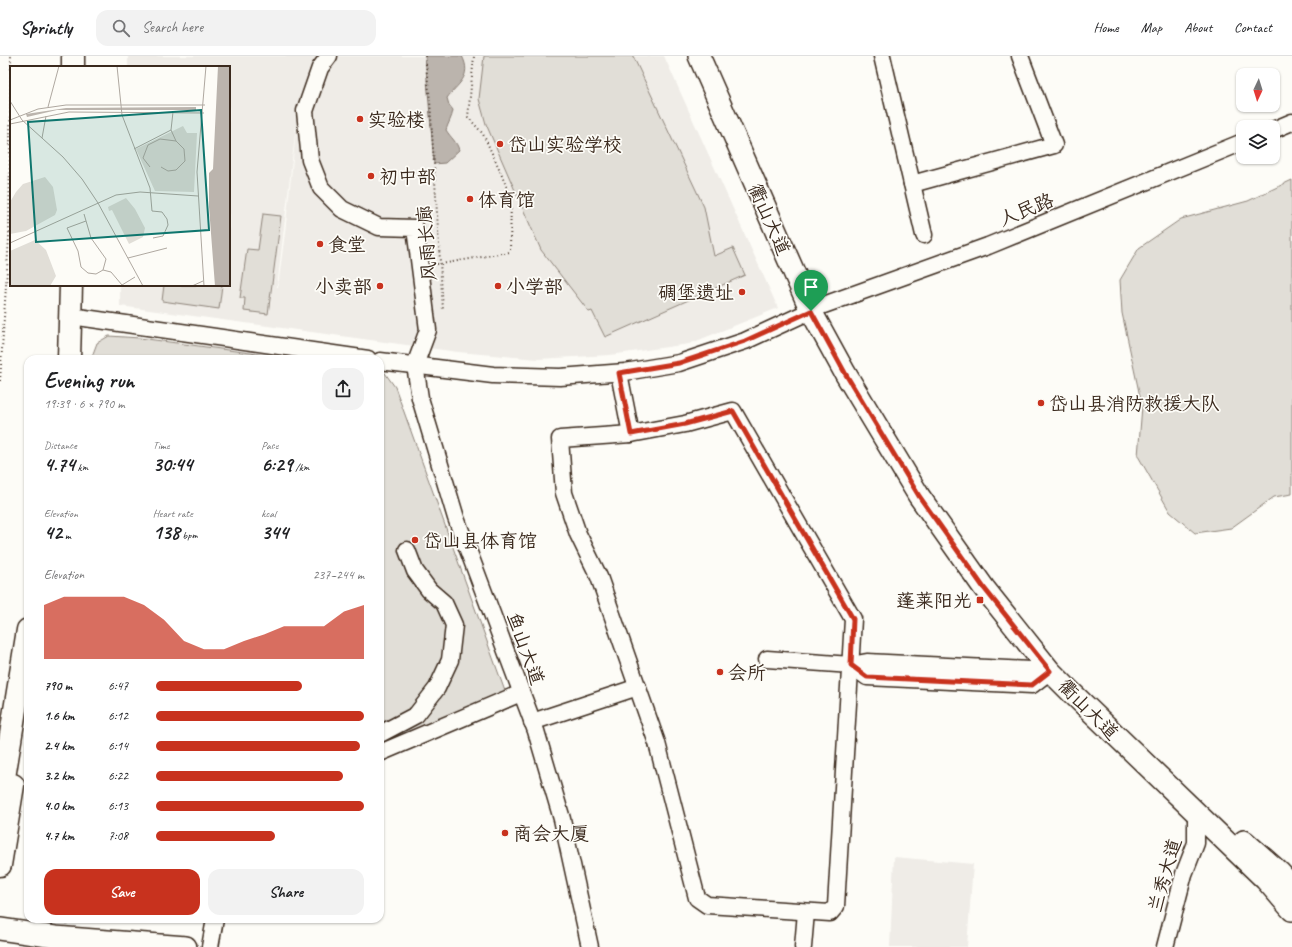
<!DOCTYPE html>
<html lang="en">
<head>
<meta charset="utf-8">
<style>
	body { margin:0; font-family:Caveat,"LXGW WenKai TC",sans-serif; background:#f2f2f2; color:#202124; height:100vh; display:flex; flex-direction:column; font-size:15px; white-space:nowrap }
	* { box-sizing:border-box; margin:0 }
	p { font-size:13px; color:#757577 }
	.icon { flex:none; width:22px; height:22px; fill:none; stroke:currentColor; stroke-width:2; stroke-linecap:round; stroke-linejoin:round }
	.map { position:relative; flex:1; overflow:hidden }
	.panel { position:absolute; left:24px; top:299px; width:360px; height:568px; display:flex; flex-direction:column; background:#fff; border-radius:12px; box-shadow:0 1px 3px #0004 }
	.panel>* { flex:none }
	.needle { width:26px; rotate:184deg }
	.controls { position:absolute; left:1236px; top:12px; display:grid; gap:8px }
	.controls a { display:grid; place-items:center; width:44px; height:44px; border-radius:8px; background:#fff; box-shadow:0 1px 3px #0004; font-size:20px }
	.pin { position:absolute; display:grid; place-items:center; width:34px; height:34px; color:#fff; margin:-41px -17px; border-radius:50% 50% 50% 0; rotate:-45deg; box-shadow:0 0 4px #0007 }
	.pin .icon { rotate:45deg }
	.round { display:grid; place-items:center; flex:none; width:42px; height:42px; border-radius:12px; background:#f2f2f2 }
	.head { display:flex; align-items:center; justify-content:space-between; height:68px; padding:0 20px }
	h1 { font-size:22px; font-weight:700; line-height:30px }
	.figures { display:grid; grid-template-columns:repeat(3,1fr); gap:6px; height:68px; padding:4px 20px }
	.figures div { display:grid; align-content:center }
	.figures b { font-size:20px; font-weight:700 }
	.figures small { font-size:11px; font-weight:400 }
	.figures p { font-size:11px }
	.chart { height:112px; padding:8px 20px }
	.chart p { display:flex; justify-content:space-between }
	.chart svg { width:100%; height:72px; margin-top:4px; fill:#c8321e; opacity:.7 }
	.cta { display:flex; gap:8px; margin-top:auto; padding:8px 20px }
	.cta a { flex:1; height:46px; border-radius:12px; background:#c8321e; color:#fff; font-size:16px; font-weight:700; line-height:46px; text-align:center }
	.cta a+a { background:#f2f2f2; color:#202124 }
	ul { padding:0 20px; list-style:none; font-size:13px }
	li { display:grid; grid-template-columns:64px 48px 1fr; align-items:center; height:30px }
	li i { height:10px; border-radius:5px; background:#c8321e }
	header { display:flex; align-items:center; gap:24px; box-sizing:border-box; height:56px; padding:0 20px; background:#fff; border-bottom:1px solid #e0e0e0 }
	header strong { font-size:19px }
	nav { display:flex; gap:22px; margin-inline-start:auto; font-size:14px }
	.search { width:280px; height:36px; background:#f2f2f2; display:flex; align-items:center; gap:10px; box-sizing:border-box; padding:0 14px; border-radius:12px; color:#757577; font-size:15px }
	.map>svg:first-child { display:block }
	.built { fill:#efece7; fill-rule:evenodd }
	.green { fill:#e1ded7; stroke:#8e847a }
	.water { fill:#bbb4ad; stroke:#887d74 }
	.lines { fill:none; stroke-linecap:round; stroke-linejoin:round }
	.minor-casing { stroke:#3b2a1e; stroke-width:19 }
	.major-casing { stroke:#3b2a1e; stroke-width:24 }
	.highway-casing { stroke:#3b2a1e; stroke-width:25 }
	.path { stroke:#3b2a1e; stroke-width:2; stroke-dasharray:1 3; stroke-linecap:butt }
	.minor { stroke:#fdfcf7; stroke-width:16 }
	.major { stroke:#fdfcf7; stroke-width:21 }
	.highway { stroke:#fdfcf7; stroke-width:22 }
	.route-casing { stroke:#fff; stroke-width:8 }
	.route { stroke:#c8321e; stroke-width:5 }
	.poi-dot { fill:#c8321e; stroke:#fdfcf7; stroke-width:1.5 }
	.labels { text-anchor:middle; stroke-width:3.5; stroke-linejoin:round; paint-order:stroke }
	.poi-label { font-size:19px; fill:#3b2a1e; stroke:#fdfcf7; text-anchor:start }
	.street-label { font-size:19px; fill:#3b2a1e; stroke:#fdfcf7 }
	.inset-road { fill:none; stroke:#afa8a0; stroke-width:1 }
	.view { fill:#0f766e; fill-opacity:0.15; stroke:#0f766e; stroke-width:2 }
	.inset-edge { fill:none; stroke:#3b2a1e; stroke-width:2 }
</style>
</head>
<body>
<header>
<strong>Sprintly</strong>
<div class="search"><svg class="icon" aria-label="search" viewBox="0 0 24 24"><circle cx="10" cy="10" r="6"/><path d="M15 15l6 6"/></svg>Search here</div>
<nav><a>Home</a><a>Map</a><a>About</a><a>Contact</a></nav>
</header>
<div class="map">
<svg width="1292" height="891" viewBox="0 0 1292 891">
	<rect width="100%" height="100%" fill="#fdfcf7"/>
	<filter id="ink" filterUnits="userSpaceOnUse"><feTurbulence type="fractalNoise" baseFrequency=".025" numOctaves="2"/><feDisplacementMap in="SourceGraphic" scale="8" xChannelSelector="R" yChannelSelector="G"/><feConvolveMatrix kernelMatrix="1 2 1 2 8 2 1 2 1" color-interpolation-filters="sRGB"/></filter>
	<g filter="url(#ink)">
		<!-- built -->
		<g class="built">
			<path d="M128 0H664L778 252 689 288 610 299 538 303 458 296 120 250V229H229V11H128ZM302 20 285 176 278 231H277Z"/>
			<path d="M894 801 973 808 967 891H890Z"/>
		</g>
		<!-- green -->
		<g class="green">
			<path d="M484 0H633L704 151 714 200 733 192 745 219 605 281 592 255 589 256 541 194 486 68 479 43Z"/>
			<path d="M1292 124V438L1274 441 1231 472 1195 477 1170 456 1138 400 1142 350 1122 257 1120 224 1139 192 1181 163 1248 145Z"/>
			<path d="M263 158 281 160 268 258 244 255 245 242H240L247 193 258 194Z"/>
			<path d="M164 229H222L219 253 162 245Z"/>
			<path d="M109 280 140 282 294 303H91L97 287Z"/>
			<path d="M380 316 385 317 395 331 506 638 380 690Z"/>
		</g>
		<!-- water -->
		<path class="water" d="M425 0H462C473 21 457 28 447 42L449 49 453 54C452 62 448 67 446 74 451 82 457 86 459 94L445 107 434 108Z"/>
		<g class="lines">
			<!-- minor casing -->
			<g class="minor-casing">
				<g id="minor">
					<path d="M329 0 320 12 305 55 310 104 321 132 342 153 379 171 415 172 428 274 415 309 420 342 456 462 536 675 562 763 590 891"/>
					<path d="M882 0 924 179"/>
					<path d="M1273 74 1292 66"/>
					<path d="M912 128 1054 89 1020 0"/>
					<path d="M71 260 368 303"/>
					<path d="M380 305 493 319 560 321 625 316 679 307 745 285 821 250 988 190 1243 86"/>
					<path d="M619 317 631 378"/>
					<path d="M733 355 853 563 836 850 830 857 707 849 697 842 657 687 599 521 578 478 564 437 560 383 631 378 685 368Z"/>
					<path d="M767 603 851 609 867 606 1050 615"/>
					<path d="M851 609 867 621 1032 629 1050 615"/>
					<path d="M532 666 638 631"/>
					<path d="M380 678 416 659 437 632 450 604 454 569 444 547 429 534 415 515 407 494"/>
					<path d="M380 697 521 637"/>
					<path d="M210 891 215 863"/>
					<path d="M803 891 806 856"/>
					<path d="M1165 891 1184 818 1196 787V757"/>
				</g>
			</g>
			<!-- major casing -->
			<g class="major-casing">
				<g id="major">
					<path d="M699 0 811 255 845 317 919 440 984 532 1050 615 1072 637 1266 824 1292 854"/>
					<path d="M1244 785 1279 816 1292 830"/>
					<path d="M0 873 55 881 186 891"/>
				</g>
			</g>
			<!-- highway casing -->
			<g class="highway-casing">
				<g id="highway">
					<path d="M73 11V0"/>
					<path d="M69 303 71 229"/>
					<path d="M0 746 28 574"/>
					<path d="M0 809 13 729"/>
				</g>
			</g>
			<!-- path -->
			<g class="path">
				<path d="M425 0 430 44 443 254"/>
				<path d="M433 208H441L510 196 511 142 498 110 483 78 468 61 474 0"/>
				<path d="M0 325 9 182 11 0"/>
			</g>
			<!-- minor -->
			<use href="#minor" class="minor"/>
			<!-- major -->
			<use href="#major" class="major"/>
			<!-- highway -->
			<use href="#highway" class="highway"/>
		</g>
	</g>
	<g class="lines" filter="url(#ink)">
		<!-- route casing -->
		<g class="route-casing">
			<path id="route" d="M811 255 845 317 919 440 984 532 1050 615 1032 629 867 621 851 609 853 563 733 355 685 368 631 378 619 317 679 307 745 285Z"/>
		</g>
		<!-- route -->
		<use href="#route" class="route"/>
	</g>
	<!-- markers -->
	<g class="poi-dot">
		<circle cx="360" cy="63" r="4"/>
		<circle cx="500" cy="88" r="4"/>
		<circle cx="371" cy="120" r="4"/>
		<circle cx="470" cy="143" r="4"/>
		<circle cx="320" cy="188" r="4"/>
		<circle cx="380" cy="230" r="4"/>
		<circle cx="498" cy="230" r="4"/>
		<circle cx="742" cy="236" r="4"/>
		<circle cx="1041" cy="347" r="4"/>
		<circle cx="415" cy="484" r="4"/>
		<rect x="976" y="540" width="8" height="8" rx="2"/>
		<circle cx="720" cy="616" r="4"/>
		<circle cx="505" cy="777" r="4"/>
	</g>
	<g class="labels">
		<!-- poi labels -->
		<g class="poi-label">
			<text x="368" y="70">实验楼</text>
			<text x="508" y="95">岱山实验学校</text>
			<text x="379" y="127">初中部</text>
			<text x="478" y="150">体育馆</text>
			<text x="328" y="195">食堂</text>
			<text x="372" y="237" text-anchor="end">小卖部</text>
			<text x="506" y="237">小学部</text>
			<text x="734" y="243" text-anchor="end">碉堡遗址</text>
			<text x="1049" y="354">岱山县消防救援大队</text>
			<text x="423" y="491">岱山县体育馆</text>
			<text x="972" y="551" text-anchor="end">蓬莱阳光</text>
			<text x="728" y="623">会所</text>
			<text x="513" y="784">商会大厦</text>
		</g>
		<!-- street labels -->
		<g class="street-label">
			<text transform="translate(1026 153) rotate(-22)" y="7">人民路</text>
			<text transform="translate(770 163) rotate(66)" y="7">衢山大道</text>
			<text transform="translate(426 187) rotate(-94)" y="7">风雨长廊</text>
			<text transform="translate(526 592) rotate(70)" y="7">鱼山大道</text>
			<text transform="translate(1089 653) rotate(45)" y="7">衢山大道</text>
			<text transform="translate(1164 819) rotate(-74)" y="7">兰秀大道</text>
		</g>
	</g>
	<!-- overview -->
	<g transform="translate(10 10)">
		<rect width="220" height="220" fill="#fdfcf7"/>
		<path d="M173 60 177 67H187L184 126 145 125 126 83ZM35 111 43 121 47 144 45 149 16 165 0 168V136L6 126 13 118ZM116 132 125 143 135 162 133 171 119 178 102 144 99 145 98 141ZM25 174 36 184 46 210 40 220H0V185Z" fill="#e1ded7"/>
		<path d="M208 0H220V220H205L199 141V107L203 103ZM186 41V44H47L17 51 16 48 56 42Z" fill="#bbb4ad"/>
		<path class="inset-road" d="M107 0 112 49 140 122 142 145 152 146 157 153 158 159 153 170 143 172M0 35 12 54 53 91 72 113 88 137 133 220M38 41 49 0M0 54 28 43 56 39H195M0 58 59 46 194 47M161 64 166 75M32 72 36 50M124 83 161 64 163 46M140 101 133 92 138 79 150 73 166 75 174 83 175 95 166 104 158 105 151 101M74 148 81 172 96 193 93 204M76 155 57 162 68 185 71 201 78 207 86 208 93 204 101 206 112 219 125 211M0 177 106 129 130 126 188 130M118 192 157 182M182 220 193 215M194 220 187 106 196 0"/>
		<path class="view" d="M191 44 199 164 26 176 18 56Z"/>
		<rect width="220" height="220" class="inset-edge"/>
	</g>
</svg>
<div class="controls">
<a><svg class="needle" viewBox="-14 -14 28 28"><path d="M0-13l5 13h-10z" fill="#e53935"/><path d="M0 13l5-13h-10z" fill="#757577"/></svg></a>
<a><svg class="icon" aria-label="layers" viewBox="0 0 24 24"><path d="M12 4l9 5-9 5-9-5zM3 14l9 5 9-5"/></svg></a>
</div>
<div class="pin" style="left:811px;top:255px;background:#1e9e55"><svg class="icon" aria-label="arrive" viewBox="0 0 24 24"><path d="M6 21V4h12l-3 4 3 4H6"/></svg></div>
<section class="panel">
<div class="head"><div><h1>Evening run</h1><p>19:39 · 6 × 790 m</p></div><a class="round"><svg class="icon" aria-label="share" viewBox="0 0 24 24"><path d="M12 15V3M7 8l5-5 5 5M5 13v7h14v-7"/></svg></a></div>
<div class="figures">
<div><p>Distance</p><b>4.74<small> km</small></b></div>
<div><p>Time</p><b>30:44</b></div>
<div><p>Pace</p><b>6:29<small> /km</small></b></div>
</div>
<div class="figures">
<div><p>Elevation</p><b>42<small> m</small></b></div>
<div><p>Heart rate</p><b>138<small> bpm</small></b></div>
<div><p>kcal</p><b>344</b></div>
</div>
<div class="chart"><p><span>Elevation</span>237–244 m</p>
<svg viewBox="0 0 160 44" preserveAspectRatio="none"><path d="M0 44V11L10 6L20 6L30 6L40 6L50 11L60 20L70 33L80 38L90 38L100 33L110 29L120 24L130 24L140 24L150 15L160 11V44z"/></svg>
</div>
<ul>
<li><b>790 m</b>6:47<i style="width:70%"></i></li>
<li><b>1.6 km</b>6:12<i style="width:100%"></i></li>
<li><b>2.4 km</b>6:14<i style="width:98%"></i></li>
<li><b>3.2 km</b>6:22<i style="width:90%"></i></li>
<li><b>4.0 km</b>6:13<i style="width:100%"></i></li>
<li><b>4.7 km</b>7:08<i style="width:57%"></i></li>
</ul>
<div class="cta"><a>Save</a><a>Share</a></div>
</section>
</div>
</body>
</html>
